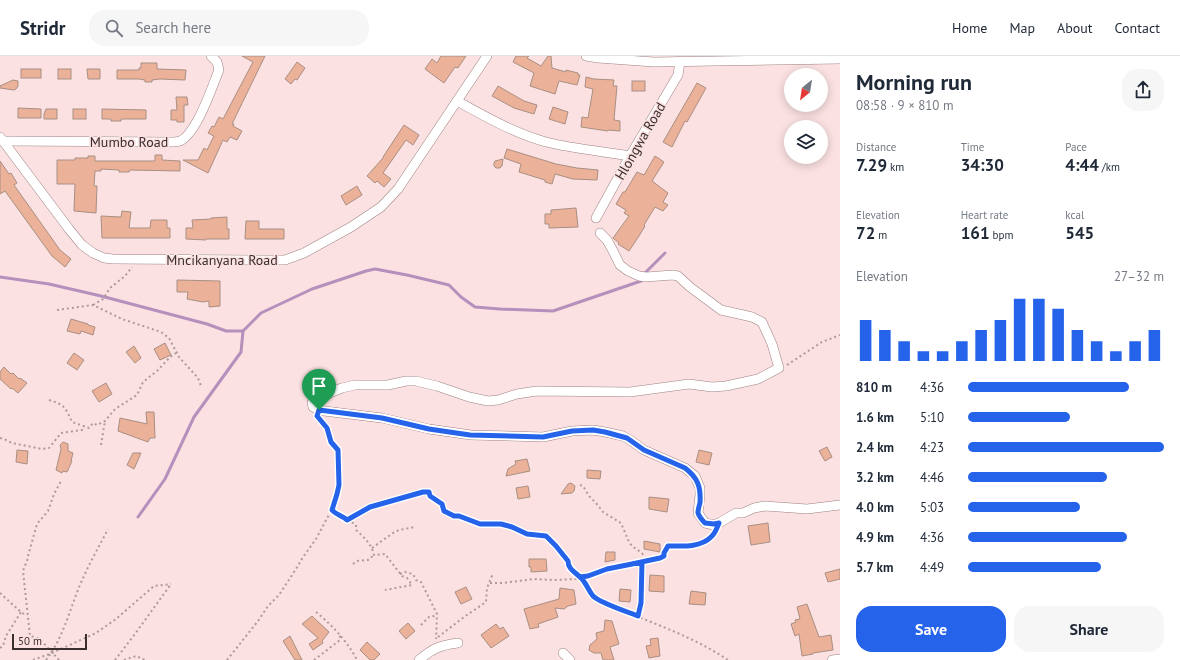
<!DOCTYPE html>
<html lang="en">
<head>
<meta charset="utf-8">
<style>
	body { margin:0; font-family:"PT Sans",sans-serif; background:#f6f6f7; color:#1f2937; height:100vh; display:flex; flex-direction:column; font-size:15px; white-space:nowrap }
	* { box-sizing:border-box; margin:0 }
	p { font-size:13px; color:#747a83 }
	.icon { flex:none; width:22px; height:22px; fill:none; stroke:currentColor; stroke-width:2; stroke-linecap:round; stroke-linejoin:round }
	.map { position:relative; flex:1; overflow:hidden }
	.sheet { display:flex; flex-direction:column; background:#fff; width:340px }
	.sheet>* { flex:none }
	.needle { width:26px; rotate:210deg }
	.buttons { position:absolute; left:784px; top:12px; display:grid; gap:8px }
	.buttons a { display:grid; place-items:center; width:44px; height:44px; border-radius:50%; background:#fff; box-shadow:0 2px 10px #0003; font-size:20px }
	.scale { position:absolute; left:12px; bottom:10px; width:75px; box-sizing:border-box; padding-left:4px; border:2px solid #3a2e2e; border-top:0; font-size:11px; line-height:14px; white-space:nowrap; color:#3a2e2e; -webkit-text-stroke:3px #fbe1e1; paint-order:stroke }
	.pin { position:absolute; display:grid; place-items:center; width:34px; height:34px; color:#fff; margin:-41px -17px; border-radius:50% 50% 50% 0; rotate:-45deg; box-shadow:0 0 4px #0007 }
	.pin .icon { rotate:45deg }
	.round { display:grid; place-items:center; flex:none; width:42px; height:42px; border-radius:16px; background:#f6f6f7 }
	.headline { display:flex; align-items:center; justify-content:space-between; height:68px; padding:0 16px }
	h1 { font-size:22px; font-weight:700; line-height:30px }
	.figures { display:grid; grid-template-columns:repeat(3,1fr); gap:6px; height:68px; padding:4px 16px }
	.figures div { display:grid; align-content:center }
	.figures b { font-size:17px; font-weight:700 }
	.figures small { font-size:11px; font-weight:400 }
	.figures p { font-size:11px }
	.chart { height:112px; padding:8px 16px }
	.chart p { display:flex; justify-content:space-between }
	.chart svg { width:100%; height:72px; margin-top:4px; stroke:#2563eb; stroke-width:6 }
	.cta { display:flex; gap:8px; margin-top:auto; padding:8px 16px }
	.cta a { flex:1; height:46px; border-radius:16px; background:#2563eb; color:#fff; font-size:16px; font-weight:700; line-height:46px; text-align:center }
	.cta a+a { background:#f6f6f7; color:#1f2937 }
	ul { padding:0 16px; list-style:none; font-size:13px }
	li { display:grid; grid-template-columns:64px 48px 1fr; align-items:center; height:30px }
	li i { height:10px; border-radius:5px; background:#2563eb }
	header { display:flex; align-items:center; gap:24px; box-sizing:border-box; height:56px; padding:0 20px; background:#fff; border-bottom:1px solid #e0e1e3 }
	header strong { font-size:19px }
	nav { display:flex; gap:22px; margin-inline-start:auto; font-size:14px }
	.search { width:280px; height:36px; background:#f6f6f7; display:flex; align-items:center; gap:10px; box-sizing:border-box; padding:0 14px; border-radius:16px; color:#747a83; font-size:15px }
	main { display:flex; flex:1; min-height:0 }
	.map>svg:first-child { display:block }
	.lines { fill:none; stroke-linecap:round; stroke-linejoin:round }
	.stream { stroke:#b590bd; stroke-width:3 }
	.building { fill:#ebb199; stroke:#a98f83 }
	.minor-casing { stroke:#9f8283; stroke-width:10 }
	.path { stroke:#ae9a9a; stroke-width:2; stroke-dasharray:2 3; stroke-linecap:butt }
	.minor { stroke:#fff; stroke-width:9 }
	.route-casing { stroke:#fff; stroke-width:8 }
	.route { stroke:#2563eb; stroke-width:5 }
	.labels { text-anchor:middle; stroke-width:3.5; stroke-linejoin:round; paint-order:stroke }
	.street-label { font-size:14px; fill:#3a2e2e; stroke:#fbe1e1 }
</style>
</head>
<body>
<header>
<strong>Stridr</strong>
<div class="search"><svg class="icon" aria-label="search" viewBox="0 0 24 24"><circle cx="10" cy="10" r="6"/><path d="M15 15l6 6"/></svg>Search here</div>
<nav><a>Home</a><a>Map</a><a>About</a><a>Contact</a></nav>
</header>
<main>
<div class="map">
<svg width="840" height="604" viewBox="0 0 840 604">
	<rect width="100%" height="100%" fill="#fbe1e1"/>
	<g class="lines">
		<!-- stream -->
		<g class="stream">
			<path d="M0 221 49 228 101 240 207 268 226 275H243L261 257 312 233 366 215 375 213 407 219 449 229 461 241 475 251 500 253 553 255 641 225 642 220 665 197"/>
			<path d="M138 461 165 423 194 361 241 296 243 275"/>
		</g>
	</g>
	<!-- building -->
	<g class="building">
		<path d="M242 0H265L232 68H234L233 70 242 75 237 84 230 81 227 86 223 84 208 117 183 104H198L204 92 207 94 214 80 208 77 212 70 214 71 219 61 223 63 253 6Z"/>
		<path d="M441 0H466L458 12 455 11 444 27 425 13 432 3 437 7Z"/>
		<path d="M516 0H529L527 2 541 10 548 0H551L552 12 566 16V14L578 17V19H580L577 29 559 25 555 38 530 30 534 17 513 6Z"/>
		<path d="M297 6 305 12 297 24 295 23 291 28 285 23Z"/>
		<path d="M141 7H157V13L186 14 185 24 160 23 152 24V26H145V24L139 23H117V14H139V12H141Z"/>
		<rect x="21" y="13" width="20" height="9"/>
		<rect x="58" y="13" width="13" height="10"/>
		<path d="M87 13H100V23H88Z"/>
		<path d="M586 21 594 23 614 24 613 30H617L614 64 620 65V75L608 74V75L581 71 582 61 588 62 593 33 585 31Z"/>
		<path d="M13 24 18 25V30L16 33 14 34 0 32V30Z"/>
		<rect x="632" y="25" width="13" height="10"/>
		<path d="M697 27 706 32 687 66 685 65 672 91 663 86Z"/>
		<path d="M498 30 524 45 537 49 534 58 514 52 492 40Z"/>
		<path d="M176 41H187L188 49H184V66H177V64H171V54H177Z"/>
		<path d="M553 51 568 56 565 68 549 63Z"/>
		<path d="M18 52 41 53V62H18Z"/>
		<path d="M46 53H57V63H44V58Z"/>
		<rect x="73" y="53" width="13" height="10"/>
		<path d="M102 53 146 54V63H121V65H111V63H102Z"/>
		<path d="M404 69 419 79 413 89 406 84 383 117 391 123 384 131 377 125 375 127 367 120 383 102V101Z"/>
		<path d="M507 93 556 108 577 112 598 114 597 124 573 123 555 118 552 128 545 126V124L519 116 521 108 504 102Z"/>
		<path d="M155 99H162V104L180 105V115L130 114 129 116H119V114L101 113V115H95L94 130H97L96 157 74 155 75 128H57V104H75V102H88V100H95V105H155Z"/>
		<path d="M655 100 664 106 652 125 668 137 663 146 668 149 663 155 655 151 644 169 645 170 639 180 629 195 618 188 619 187 613 182 629 160 624 157 626 154 616 148 623 136H625L637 116 644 119Z"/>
		<path d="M503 103 502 110 500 112H496L494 110V107L495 105Z"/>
		<path d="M0 105 9 118 11 117 17 127 14 129 60 194 71 203 65 211 52 200 5 135 0 138Z"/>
		<path d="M357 130 362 139 346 149 341 140Z"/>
		<path d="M576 152 578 171 549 172V168H545V158H551V154Z"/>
		<path d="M122 155 131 156 129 172H150L151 164H167V172H170V182H102L101 160 121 161Z"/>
		<path d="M227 161V173H229V183H206V184L186 183V172H193L192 164 211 163V162Z"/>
		<path d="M246 165H259V173H284V183H245Z"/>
		<path d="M177 224 220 225V250L209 251V245L203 246 187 243 188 236H177Z"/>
		<path d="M71 263 88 268V269L95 271 93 279 81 275 80 278 67 275Z"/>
		<path d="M165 287 171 299 160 304 154 293Z"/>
		<path d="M134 290 141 302 135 307 126 296Z"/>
		<path d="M74 297 84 304 77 314 67 307Z"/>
		<path d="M4 311 11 318 13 317 19 323 20 322 27 327 18 337 12 332 11 333 0 323V316Z"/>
		<path d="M106 327 112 338 99 346 92 335Z"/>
		<path d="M146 356H154L155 382H150L148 386 118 375 120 362 147 368Z"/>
		<path d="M63 386 68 388V395L73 397 71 405H72L67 416 63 415 62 417 56 414 61 393 60 389Z"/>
		<path d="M827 391 832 401 825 405 819 395Z"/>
		<path d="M17 394 28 395 27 408 16 406Z"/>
		<path d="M699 394 712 397 709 409 696 406Z"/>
		<path d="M133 397H141L134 413 127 409Z"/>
		<path d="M527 403 530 415 506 420 508 413 516 408 515 405Z"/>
		<path d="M587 414 601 415 600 423 587 422Z"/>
		<path d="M571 427 575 430 574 435 572 437 561 438 568 428Z"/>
		<path d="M528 430 530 441 518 443 516 432Z"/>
		<path d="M649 441 669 443 667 456 649 453Z"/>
		<path d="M768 467 770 486 751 489 748 470Z"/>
		<path d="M644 485 660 488V496L644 493Z"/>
		<path d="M606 496H615V504L605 506Z"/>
		<path d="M529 503H546L547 515 531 516V511H529Z"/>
		<path d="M840 513V523L828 526 825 517Z"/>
		<path d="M650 519 664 520V536L649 535Z"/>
		<path d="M466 531 472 543 461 548 455 536Z"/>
		<path d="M560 532 574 534 576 548 568 550 564 553 555 552 558 561 538 568 539 571 530 573 524 553 559 543Z"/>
		<path d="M620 533 631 534 630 546 619 545Z"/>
		<path d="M691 535 706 537 705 549 689 548Z"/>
		<path d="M807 548 819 581 831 579 833 594 813 597V598L802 600 799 578 795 580 791 568 796 566 795 564 800 563 797 551Z"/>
		<path d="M312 560 329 576 322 585 323 587 313 594 309 588 318 582 302 568Z"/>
		<path d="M605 564 612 565 619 588 610 591 614 604H603L601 597H594L589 594 590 589 597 583 596 577 604 575Z"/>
		<path d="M408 567 415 575 406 583 399 575Z"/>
		<path d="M496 568 500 573 503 571 509 580 491 592 481 579Z"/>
		<path d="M290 580 302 604H295L283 585Z"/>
		<path d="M658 582 660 600 649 602 646 590 651 589 650 583Z"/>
		<path d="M367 586 380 598 374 604H370L360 594Z"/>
	</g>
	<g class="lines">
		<!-- minor casing -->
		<g class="minor-casing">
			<g id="minor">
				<path d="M586 0 598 2 654 6 840 3"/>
				<path d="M457 45C486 61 514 77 546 86 574 93 602 95 630 100"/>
				<path d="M0 81 69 173 82 189 93 197 104 202 113 203 270 204H285L304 197 351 171 381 151 398 133 487 0"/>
				<path d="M3 85 170 86C173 86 177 86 180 85 197 77 212 31 219 14L217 6 211 0"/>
				<path d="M596 162 630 100 675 24 678 19 680 5"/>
				<path d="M600 177 607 184 612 193 620 209 628 215 639 220 646 221 673 219 678 220 690 231 721 254 752 261 762 266 772 288 779 312 758 323 726 330 712 331 689 328 630 336 537 335 517 338 498 344 488 345 469 341 437 330 416 325H406L388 329H355L342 332 317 342 312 347 313 351 319 354 324 355 382 362 429 373 471 379 543 381 572 375 593 374 605 376 623 380 630 384 644 394 685 412 695 420 700 432V439L698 457 705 467 714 469 719 467 736 457H743L754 452 765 450 807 453 840 449"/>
				<path d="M563 597 570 604"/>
				<path d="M419 604C432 593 440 589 458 587"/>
				<path d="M832 604 840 603"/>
			</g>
		</g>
		<!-- path -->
		<g class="path">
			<path d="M93 249 103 243 110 232 125 220 132 211"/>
			<path d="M57 254 93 249 122 263 161 276 169 282 179 301 198 322 201 330"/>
			<path d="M787 309 822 286 840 279"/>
			<path d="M49 344C65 349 65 351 72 366L89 372 93 367 97 369 105 365 115 353 137 339 143 326 158 314 170 301 176 297"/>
			<path d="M321 364 327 372 331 386 338 393 339 429 337 438 332 453 336 458 343 460 356 469V474C364 481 372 489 374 499L385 498 402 520 407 522 412 529 385 534"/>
			<path d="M0 382 4 383 12 387 42 393 49 392 61 377 82 374 84 370"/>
			<path d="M101 389 105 365"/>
			<path d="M580 429 583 430 589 440 596 447 603 456 621 467 629 486 632 490 642 497 647 505"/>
			<path d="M347 464 370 451 423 436H429L430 440 442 448 443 455C454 459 469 467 481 468 489 469 497 467 505 469 513 470 520 476 528 478 534 480 540 478 546 480L556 490 568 505C568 515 578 517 584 524 589 531 591 537 597 543 641 564 688 577 728 604"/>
			<path d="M372 492 393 477 399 474 415 471"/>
			<path d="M353 508 357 505 368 504 374 499"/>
			<path d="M400 518 405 516 413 518 416 524 421 526 437 558 436 583"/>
			<path d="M490 527H503L534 523 554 524 575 523 607 513 660 502 664 500V497L668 490C682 490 704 492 713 478"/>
			<path d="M0 537 22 557 27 559"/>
			<path d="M316 556C333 570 347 585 357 604"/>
			<path d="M638 560 641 547 642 506"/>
			<path d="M421 569 429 561H432L437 558"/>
			<path d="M438 581 464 561 486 546 487 532 493 517"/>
			<path d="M0 592 3 590 6 580 21 556"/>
			<path d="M33 604 52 597 96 577 116 563 154 530 171 528"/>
			<path d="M46 604C65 580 71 547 84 520 91 504 100 489 108 473"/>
			<path d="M59 604 40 583 30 580 23 515 28 502V500L37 468 48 455 54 438 61 425"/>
			<path d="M115 604 135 578 171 528"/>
			<path d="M124 604 136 600 145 604"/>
			<path d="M227 604 258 565 268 550 279 539 296 513 303 501 316 483 332 453"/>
			<path d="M314 604 340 584V579"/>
		</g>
		<!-- minor -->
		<use href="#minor" class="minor"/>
	</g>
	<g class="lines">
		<!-- route casing -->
		<g class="route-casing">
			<path id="route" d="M319 354 382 362 429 373 470 379 543 381 572 375 593 374 605 376 627 382 644 394 685 412C698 422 701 431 700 447 699 450 698 454 698 457 699 460 702 464 705 467L714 468 719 467C717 472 715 478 711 481 700 492 681 490 668 490L664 497V500L660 502 632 508 607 513 588 520 580 521C586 526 588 534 593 540 600 547 628 556 638 560L641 547 642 506 607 513 588 520 580 521C575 516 568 513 568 505L556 490 546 480 527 478 512 471 501 468H480L459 460H454L444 455 442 448 430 440 429 436H423L370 451 347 464C342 459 336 459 332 454L337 438 339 429 338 394 331 386 327 372 317 360 319 354"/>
		</g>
		<!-- route -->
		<use href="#route" class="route"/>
	</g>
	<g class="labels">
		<!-- street labels -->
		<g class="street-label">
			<text transform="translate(640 85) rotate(-60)" y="5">Hlongwa Road</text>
			<text x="129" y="91">Mumbo Road</text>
			<text x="222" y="209">Mncikanyana Road</text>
		</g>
	</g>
</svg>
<div class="buttons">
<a><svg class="needle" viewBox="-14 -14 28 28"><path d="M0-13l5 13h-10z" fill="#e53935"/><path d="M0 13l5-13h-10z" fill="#747a83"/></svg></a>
<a><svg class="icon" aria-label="layers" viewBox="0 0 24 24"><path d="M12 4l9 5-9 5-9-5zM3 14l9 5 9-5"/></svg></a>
</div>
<div class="scale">50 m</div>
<div class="pin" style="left:319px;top:354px;background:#1e9e55"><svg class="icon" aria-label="arrive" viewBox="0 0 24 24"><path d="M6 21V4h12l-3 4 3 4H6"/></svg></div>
</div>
<section class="sheet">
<div class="headline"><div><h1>Morning run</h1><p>08:58 · 9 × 810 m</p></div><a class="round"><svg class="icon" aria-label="share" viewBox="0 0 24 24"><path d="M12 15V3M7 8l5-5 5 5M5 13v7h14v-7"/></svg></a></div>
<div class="figures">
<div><p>Distance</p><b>7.29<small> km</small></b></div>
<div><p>Time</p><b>34:30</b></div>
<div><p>Pace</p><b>4:44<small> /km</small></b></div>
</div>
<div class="figures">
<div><p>Elevation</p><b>72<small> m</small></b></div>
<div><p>Heart rate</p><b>161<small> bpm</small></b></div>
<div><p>kcal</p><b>545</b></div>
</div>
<div class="chart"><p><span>Elevation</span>27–32 m</p>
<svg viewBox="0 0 160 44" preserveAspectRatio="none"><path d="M5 44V19M15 44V25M25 44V32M35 44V38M45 44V38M55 44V32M65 44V25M75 44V19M85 44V6M95 44V6M105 44V12M115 44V25M125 44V32M135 44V38M145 44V32M155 44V25"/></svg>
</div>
<ul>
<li><b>810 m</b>4:36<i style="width:82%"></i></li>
<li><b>1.6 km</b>5:10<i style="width:52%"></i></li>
<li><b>2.4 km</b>4:23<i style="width:100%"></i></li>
<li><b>3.2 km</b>4:46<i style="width:71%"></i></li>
<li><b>4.0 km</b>5:03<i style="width:57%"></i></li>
<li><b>4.9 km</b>4:36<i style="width:81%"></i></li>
<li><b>5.7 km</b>4:49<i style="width:68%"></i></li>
</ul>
<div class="cta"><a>Save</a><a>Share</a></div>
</section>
</main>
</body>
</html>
